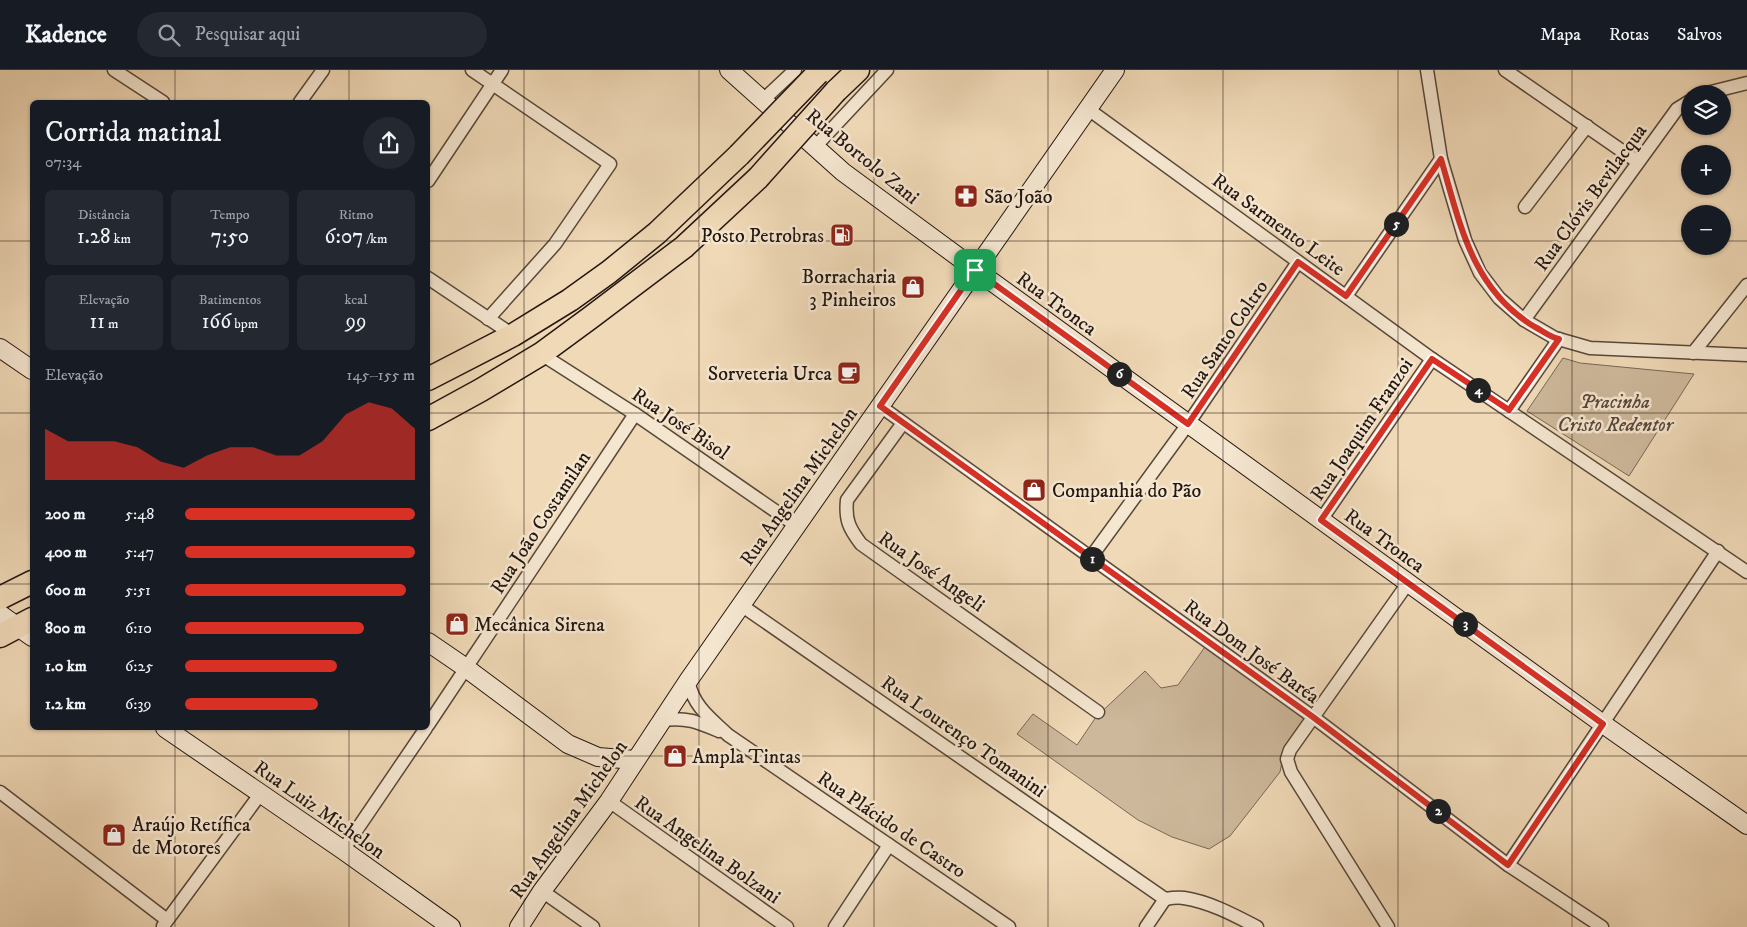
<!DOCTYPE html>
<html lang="pt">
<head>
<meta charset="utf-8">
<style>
	body { margin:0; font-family:"IM FELL DW Pica",serif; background:#242831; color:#f1f3f6; height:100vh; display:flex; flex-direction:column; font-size:19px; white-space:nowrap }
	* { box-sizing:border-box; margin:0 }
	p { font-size:16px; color:#9ea1a6 }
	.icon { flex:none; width:28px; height:28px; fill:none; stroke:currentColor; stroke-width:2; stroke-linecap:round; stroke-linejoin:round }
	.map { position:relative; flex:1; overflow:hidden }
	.panel { position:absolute; left:30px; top:30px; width:400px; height:630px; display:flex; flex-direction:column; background:#171b24; border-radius:8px; box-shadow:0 1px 4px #0004 }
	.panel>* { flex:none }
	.fabs { position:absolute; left:1681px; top:15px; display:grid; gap:10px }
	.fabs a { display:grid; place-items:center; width:50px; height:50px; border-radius:50%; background:#171b24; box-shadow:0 1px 4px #0004; font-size:25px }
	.pin { position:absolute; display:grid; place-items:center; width:42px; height:42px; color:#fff; margin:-21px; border-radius:10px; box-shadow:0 2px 8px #0006 }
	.km { position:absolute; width:25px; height:25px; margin:-12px; border-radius:50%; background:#222; color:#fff; font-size:14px; line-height:25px; text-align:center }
	.round { display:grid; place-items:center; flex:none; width:52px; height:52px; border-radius:26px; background:#242831 }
	.summary { display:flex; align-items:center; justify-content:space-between; height:85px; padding:0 15px }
	h1 { font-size:28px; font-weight:600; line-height:38px }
	.figures { display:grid; grid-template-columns:repeat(3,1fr); gap:8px; height:85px; padding:5px 15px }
	.figures div { display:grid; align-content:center; border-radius:8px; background:#242831; text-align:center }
	.figures b { font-size:21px; font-weight:600 }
	.figures small { font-size:14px; font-weight:400 }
	.figures p { font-size:14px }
	.chart { height:140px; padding:10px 15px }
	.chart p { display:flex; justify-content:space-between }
	.chart svg { width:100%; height:90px; margin-top:5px; fill:#d93025; opacity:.7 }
	ul { padding:0 15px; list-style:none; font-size:16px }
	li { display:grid; grid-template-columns:80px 60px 1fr; align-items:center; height:38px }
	li i { height:12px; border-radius:6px; background:#d93025 }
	header { display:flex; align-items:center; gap:30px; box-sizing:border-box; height:70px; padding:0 25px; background:#171b24; border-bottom:1px solid #363941 }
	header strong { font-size:24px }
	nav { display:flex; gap:28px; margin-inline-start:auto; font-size:18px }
	.search { width:350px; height:45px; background:#242831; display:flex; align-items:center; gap:12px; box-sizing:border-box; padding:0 18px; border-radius:28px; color:#9ea1a6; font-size:19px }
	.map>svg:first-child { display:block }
	.green { fill:#cdb89b; stroke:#786856 }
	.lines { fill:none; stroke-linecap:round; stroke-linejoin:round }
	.street-casing { stroke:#57483a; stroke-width:15 }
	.secondary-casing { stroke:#241710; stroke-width:20 }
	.highway-casing { stroke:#241710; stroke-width:25 }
	.street { stroke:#f5e6d0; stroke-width:12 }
	.secondary { stroke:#f5e6d0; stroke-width:18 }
	.highway { stroke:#f0d9b7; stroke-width:22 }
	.highway-bridge-casing { stroke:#241710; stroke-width:25; stroke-linecap:butt }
	.highway-bridge { stroke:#f0d9b7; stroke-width:22 }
	.route-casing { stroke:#fff; stroke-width:10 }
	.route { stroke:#d93025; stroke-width:6 }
	.grid { fill:none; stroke:#241710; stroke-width:1; stroke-opacity:0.55 }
	.labels { text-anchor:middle; stroke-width:5; stroke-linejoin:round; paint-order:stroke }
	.street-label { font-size:20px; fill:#241710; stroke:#f5e6d0 }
	.poi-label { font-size:20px; fill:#241710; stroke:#f5e6d0; text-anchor:start }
	.park-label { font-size:20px; font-style:italic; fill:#57473a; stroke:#f5e6d0 }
</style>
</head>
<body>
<header>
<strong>Kadence</strong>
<div class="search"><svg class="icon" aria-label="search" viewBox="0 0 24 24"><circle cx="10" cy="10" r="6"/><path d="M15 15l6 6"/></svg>Pesquisar aqui</div>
<nav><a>Mapa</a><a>Rotas</a><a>Salvos</a></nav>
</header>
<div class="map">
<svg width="1747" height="857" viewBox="0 0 1747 857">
	<rect width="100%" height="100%" fill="#f0d9b7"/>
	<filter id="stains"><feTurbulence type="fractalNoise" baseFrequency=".004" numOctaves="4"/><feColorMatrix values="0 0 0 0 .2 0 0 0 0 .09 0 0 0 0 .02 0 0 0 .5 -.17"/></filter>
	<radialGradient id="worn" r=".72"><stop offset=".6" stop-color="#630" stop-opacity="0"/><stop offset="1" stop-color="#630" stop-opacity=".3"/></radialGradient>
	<!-- green -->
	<g class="green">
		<path d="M1563 288 1580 293 1694 304 1629 406 1527 341Z"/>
		<path d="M1207 574 1309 648 1283 687 1280 702 1230 766 1209 779 1172 767 1138 750 1017 664 1033 644 1077 675 1096 647 1145 601 1161 618 1178 615Z"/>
	</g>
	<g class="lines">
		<!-- street casing -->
		<g class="street-casing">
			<g id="street">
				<path d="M114 0 163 32"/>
				<path d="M472 0 610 94 555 174 488 249"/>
				<path d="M1427 0 1441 89 1465 170 1480 203 1499 228 1524 250 1555 268 1590 278 1747 285"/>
				<path d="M1505 0 1638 92"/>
				<path d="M1703 24 1747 13"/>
				<path d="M763 30 795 0"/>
				<path d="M300 32 323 0"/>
				<path d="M1088 39 1432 289 1747 502"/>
				<path d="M815 77 887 0"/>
				<path d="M428 111 502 0"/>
				<path d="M1525 137 1587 56"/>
				<path d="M428 208 513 265"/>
				<path d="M1346 226 1441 89"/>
				<path d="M1524 250 1677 39 1690 31"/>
				<path d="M1693 283 1747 215"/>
				<path d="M541 284 635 344 797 456"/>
				<path d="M880 336 1313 647 1508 795 1602 857"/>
				<path d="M1509 341 1559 269"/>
				<path d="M903 353 847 430C845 450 849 458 861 474L1098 642"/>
				<path d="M1321 450 1432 289"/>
				<path d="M1091 487 1188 354 1298 192"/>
				<path d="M741 535 1165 829"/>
				<path d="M688 611C694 637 710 648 728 665L1009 857"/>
				<path d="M663 650C687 647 698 652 719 661"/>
				<path d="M428 655 635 344"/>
				<path d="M0 722 167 850"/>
				<path d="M609 731 787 857"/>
				<path d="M343 780 426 658"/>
				<path d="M1508 795 1718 481"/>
				<path d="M542 821 593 857"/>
				<path d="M1165 829C1171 828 1178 827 1184 828 1210 832 1234 845 1257 857"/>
				<path d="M163 856 261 723"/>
				<path d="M835 857 889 775"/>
				<path d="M1146 857 1165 829"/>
				<path d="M1388 857 1291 702 1287 689 1290 680 1408 513"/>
			</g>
		</g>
		<!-- secondary casing -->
		<g class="secondary-casing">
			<g id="secondary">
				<path d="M729 0 843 102 991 211 1603 654 1747 755"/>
				<path d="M0 278 32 300"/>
				<path d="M0 544 32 567"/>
				<path d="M428 572 466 598 568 674 598 687 635 690"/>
				<path d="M165 658 343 780 451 857"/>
				<path d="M519 857 542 821 609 731 688 611 1115 0"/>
			</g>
		</g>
		<!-- highway casing -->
		<g class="highway-casing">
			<g id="highway">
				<path d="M836 21 858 0"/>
				<path d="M428 309 513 265 570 230 609 202 657 163 739 85"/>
				<path d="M428 349 481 320 541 284 590 248 684 177 758 108"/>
				<path d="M0 528 32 512"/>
				<path d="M0 566 32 549"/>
			</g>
		</g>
		<!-- street -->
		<use href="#street" class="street"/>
		<!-- secondary -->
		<use href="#secondary" class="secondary"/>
		<!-- highway -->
		<use href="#highway" class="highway"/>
		<!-- highway-bridge casing -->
		<g class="highway-bridge-casing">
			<g id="highway-bridge">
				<path d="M739 85 818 3"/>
				<path d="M758 108 836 21"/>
			</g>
		</g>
		<!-- highway-bridge -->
		<use href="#highway-bridge" class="highway-bridge"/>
	</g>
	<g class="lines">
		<!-- route casing -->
		<g class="route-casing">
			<path id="route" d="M1441 89C1460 154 1472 220 1535 257 1543 261 1550 267 1559 269L1509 340 1432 289 1321 450 1603 654 1508 795 1313 647 880 336 975 200 1188 354 1298 192 1346 226Z"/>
		</g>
		<!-- route -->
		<use href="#route" class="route"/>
	</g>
	<!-- grid -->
	<path class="grid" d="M175 0V32M349 0V32M524 0V857M699 0V857M874 0V857M1048 0V857M1223 0V857M1398 0V857M1572 0V857M0 171H32M428 171H1690M1722 171H1747M0 343H32M428 343H1747M0 514H32M428 514H1747M175 658V857M349 658V857M0 686H1747"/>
	<!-- icons -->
	<defs>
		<g id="pharmacy-square" transform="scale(1.25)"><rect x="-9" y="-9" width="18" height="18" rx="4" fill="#8f2418" stroke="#f5e6d0"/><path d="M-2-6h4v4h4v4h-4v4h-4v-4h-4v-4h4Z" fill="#fff"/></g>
		<g id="fuel-square" transform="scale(1.25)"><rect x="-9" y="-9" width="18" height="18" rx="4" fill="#8f2418" stroke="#f5e6d0"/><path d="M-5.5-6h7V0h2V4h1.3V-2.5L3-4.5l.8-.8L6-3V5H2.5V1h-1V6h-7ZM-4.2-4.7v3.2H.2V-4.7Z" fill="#fff"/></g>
		<g id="shop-square" transform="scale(1.25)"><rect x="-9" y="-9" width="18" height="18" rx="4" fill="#8f2418" stroke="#f5e6d0"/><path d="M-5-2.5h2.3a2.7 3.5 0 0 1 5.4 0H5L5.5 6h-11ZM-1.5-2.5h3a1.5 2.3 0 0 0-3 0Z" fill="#fff"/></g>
		<g id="cafe-square" transform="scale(1.25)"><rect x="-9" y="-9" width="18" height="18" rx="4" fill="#8f2418" stroke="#f5e6d0"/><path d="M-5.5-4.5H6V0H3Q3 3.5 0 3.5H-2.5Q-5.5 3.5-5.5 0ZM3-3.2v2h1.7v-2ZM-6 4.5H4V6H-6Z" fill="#fff"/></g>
	</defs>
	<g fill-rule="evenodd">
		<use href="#pharmacy-square" x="966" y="126"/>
		<use href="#fuel-square" x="842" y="165"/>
		<use href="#shop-square" x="913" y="217"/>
		<use href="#cafe-square" x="849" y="303"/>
		<use href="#shop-square" x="1034" y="420"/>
		<use href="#shop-square" x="457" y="554"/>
		<use href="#shop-square" x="675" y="686"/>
		<use href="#shop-square" x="114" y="765"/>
	</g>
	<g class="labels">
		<!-- street labels -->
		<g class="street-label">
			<text transform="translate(863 86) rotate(39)" y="7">Rua Bortolo Zani</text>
			<text transform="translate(1590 127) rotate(-54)" y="7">Rua Clóvis Bevilacqua</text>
			<text transform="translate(1279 154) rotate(36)" y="7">Rua Sarmento Leite</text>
			<text transform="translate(1057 233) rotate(36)" y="7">Rua Tronca</text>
			<text transform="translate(1224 269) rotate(-56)" y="7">Rua Santo Coltro</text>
			<text transform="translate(681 353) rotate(34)" y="7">Rua José Bisol</text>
			<text transform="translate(1361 359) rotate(-56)" y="7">Rua Joaquim Franzoi</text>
			<text transform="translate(798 416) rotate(-55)" y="7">Rua Angelina Michelon</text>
			<text transform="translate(540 452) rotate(-57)" y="7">Rua João Costamilan</text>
			<text transform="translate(1385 470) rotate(36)" y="7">Rua Tronca</text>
			<text transform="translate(932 501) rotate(35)" y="7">Rua José Angeli</text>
			<text transform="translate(1252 581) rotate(36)" y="7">Rua Dom José Baréa</text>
			<text transform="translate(964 666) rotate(35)" y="7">Rua Lourenço Tomanini</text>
			<text transform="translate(320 739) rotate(35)" y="7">Rua Luiz Michelon</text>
			<text transform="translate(568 749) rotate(-55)" y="7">Rua Angelina Michelon</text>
			<text transform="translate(892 754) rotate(34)" y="7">Rua Plácido de Castro</text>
			<text transform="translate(708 779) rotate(35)" y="7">Rua Angelina Bolzani</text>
		</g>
		<!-- poi labels -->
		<g class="poi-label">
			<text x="984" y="133">São João</text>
			<text x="824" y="172" text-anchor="end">Posto Petrobras</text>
			<text x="896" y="213" text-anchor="end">Borracharia<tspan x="896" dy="23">3 Pinheiros</tspan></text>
			<text x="832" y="310" text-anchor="end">Sorveteria Urca</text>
			<text x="1052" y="427">Companhia do Pão</text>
			<text x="474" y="561">Mecânica Sirena</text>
			<text x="692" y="693">Ampla Tintas</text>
			<text x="132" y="761">Araújo Retífica<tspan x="132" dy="23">de Motores</tspan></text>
		</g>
		<!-- park labels -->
		<g class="park-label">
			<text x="1615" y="338">Pracinha<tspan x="1615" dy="23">Cristo Redentor</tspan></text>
		</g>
	</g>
	<rect width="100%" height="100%" filter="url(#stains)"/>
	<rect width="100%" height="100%" fill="url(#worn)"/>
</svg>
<div class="fabs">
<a><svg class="icon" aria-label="layers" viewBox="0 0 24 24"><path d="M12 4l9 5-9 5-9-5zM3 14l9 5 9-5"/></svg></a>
<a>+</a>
<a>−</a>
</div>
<div class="pin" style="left:975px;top:200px;background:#1e9e55"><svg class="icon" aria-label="arrive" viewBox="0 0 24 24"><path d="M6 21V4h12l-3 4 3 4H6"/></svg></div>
<b class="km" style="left:1092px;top:489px">1</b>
<b class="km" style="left:1438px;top:741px">2</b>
<b class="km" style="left:1465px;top:554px">3</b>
<b class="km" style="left:1478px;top:320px">4</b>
<b class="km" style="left:1396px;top:154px">5</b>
<b class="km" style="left:1119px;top:304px">6</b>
<section class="panel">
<div class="summary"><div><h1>Corrida matinal</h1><p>07:34</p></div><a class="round"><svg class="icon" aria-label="share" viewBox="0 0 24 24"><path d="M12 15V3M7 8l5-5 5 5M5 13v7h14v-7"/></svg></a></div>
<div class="figures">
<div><p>Distância</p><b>1.28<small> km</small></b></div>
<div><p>Tempo</p><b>7:50</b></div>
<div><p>Ritmo</p><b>6:07<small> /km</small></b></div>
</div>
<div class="figures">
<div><p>Elevação</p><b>11<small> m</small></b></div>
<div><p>Batimentos</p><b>166<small> bpm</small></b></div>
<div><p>kcal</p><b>99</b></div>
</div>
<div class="chart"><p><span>Elevação</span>145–155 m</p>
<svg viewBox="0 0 160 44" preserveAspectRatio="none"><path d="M0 44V19L10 25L20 25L30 25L40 28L50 35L60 38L70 32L80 28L90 28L100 32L110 32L120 25L130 12L140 6L150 9L160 19V44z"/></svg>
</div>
<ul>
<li><b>200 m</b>5:48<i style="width:100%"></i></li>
<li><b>400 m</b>5:47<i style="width:100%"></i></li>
<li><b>600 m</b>5:51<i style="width:96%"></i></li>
<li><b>800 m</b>6:10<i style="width:78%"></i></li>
<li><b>1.0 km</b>6:25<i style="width:66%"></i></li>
<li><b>1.2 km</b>6:39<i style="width:58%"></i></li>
</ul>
</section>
</div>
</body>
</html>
